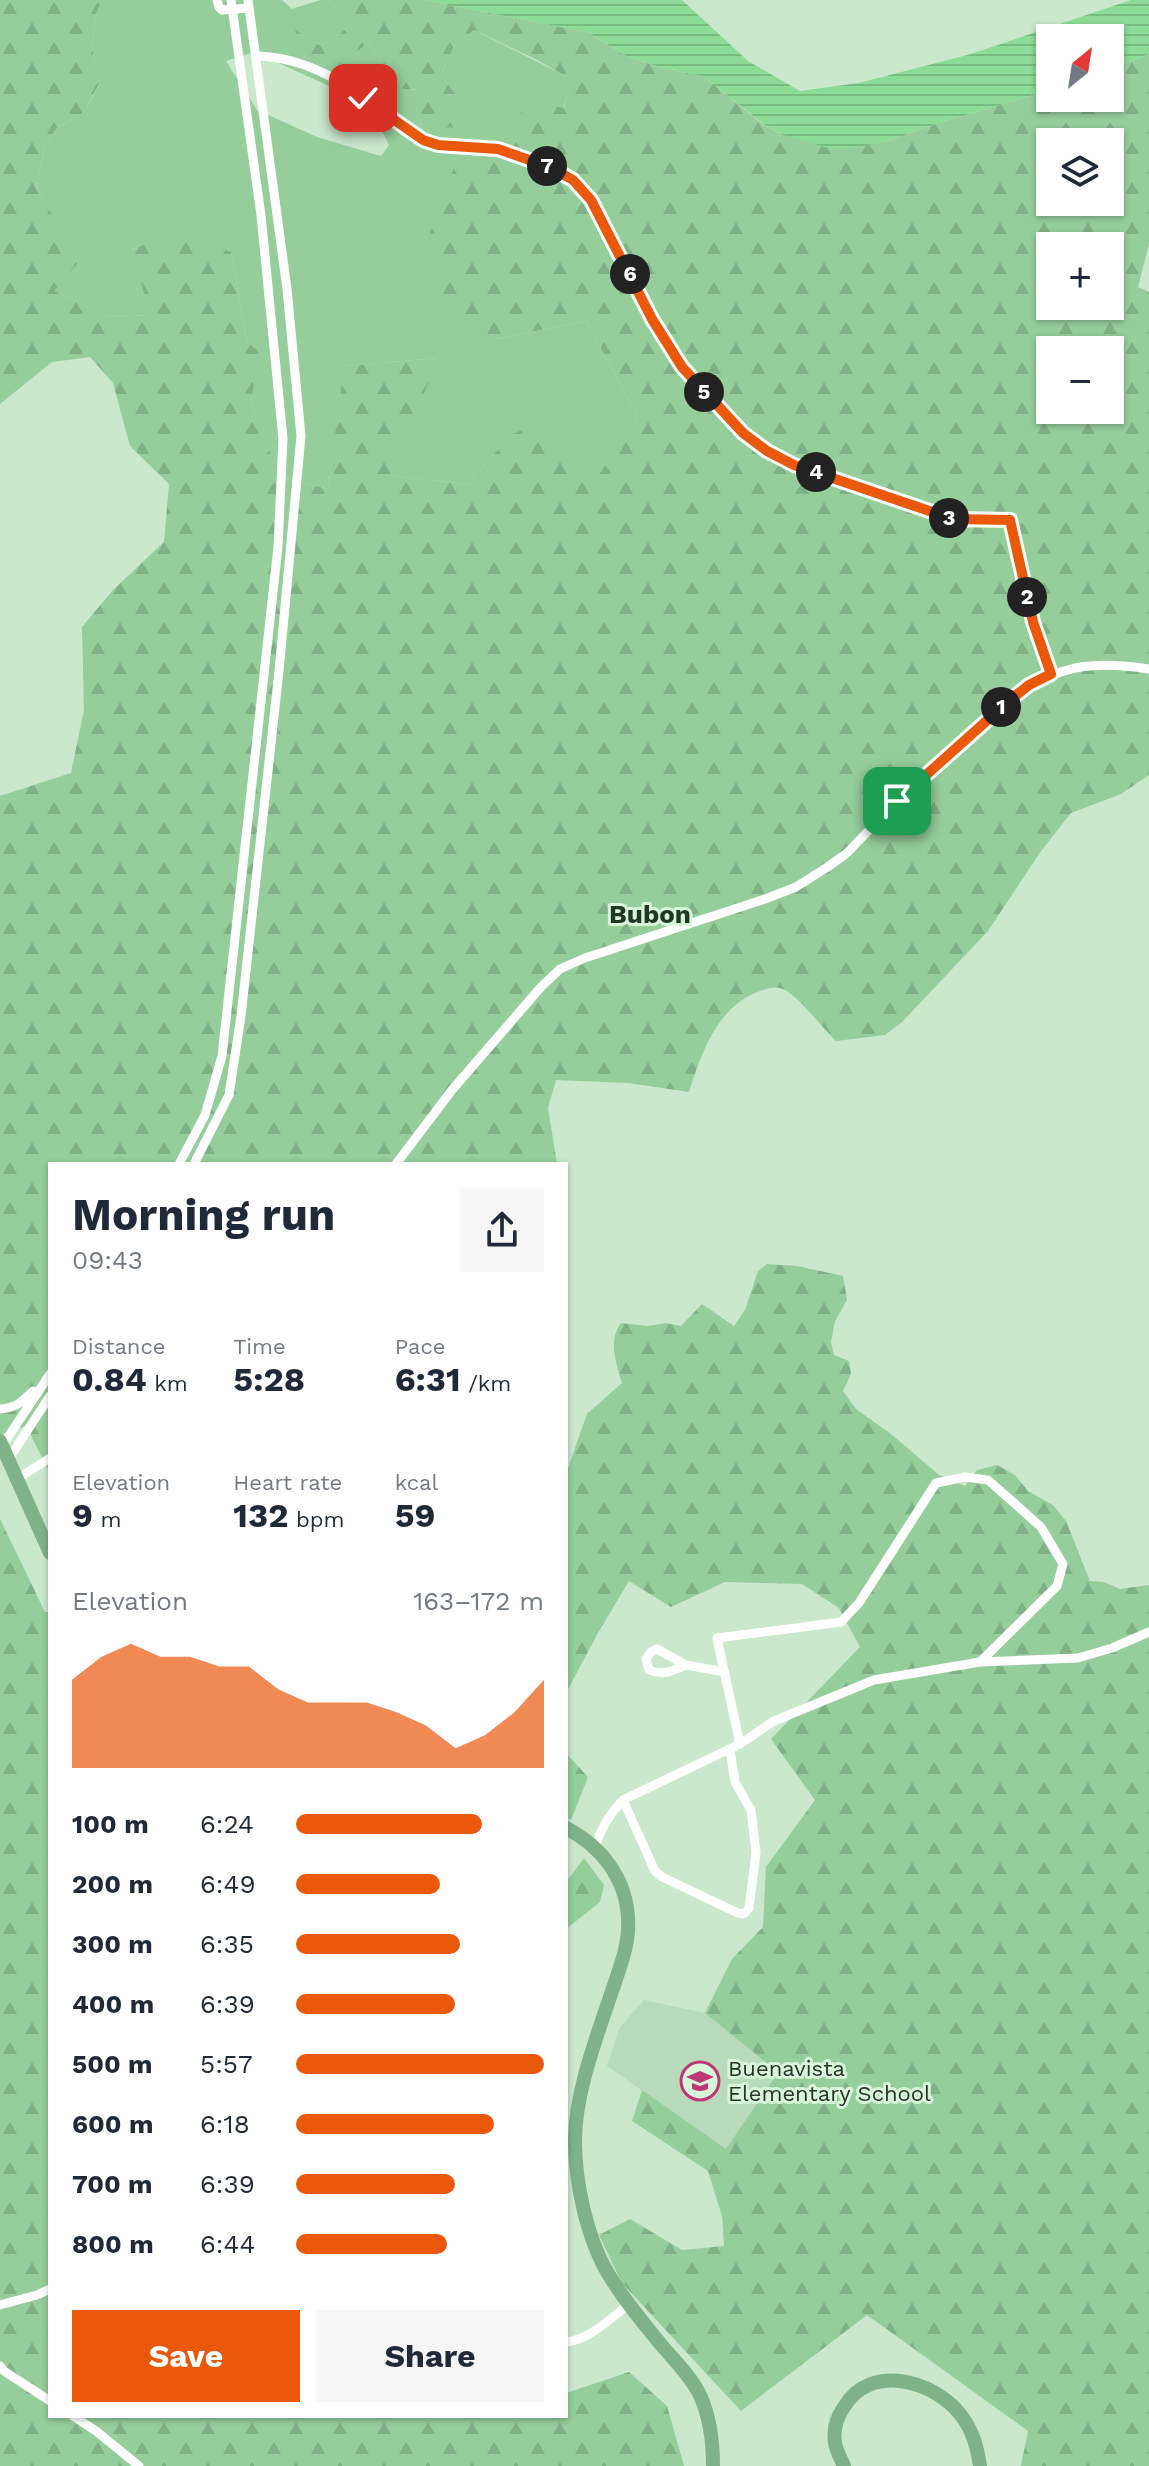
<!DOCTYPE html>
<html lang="en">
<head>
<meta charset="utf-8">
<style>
	body { margin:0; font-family:"Work Sans",sans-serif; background:#f6f6f7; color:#1f2937; height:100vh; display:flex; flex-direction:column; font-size:30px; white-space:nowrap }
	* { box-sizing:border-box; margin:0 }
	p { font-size:26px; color:#747a83 }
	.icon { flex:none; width:44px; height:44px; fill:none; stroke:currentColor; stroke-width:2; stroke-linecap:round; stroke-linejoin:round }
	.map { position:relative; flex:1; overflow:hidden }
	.side { position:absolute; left:48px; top:1162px; width:520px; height:1256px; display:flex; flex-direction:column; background:#fff; border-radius:0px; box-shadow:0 2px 6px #0004 }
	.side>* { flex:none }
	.needle { width:52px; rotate:30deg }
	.tools { position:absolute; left:1036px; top:24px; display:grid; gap:16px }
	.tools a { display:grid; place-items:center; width:88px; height:88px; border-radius:0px; background:#fff; box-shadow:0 2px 6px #0004; font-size:40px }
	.pin { position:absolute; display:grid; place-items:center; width:68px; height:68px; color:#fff; margin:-34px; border-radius:16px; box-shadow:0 4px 12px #0006 }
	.km { position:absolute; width:40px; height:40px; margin:-20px; border-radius:50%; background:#222; color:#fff; font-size:22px; line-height:40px; text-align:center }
	.round { display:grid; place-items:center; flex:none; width:84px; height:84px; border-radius:0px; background:#f6f6f7 }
	.summary { display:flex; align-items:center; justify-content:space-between; height:136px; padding:0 24px }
	h1 { font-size:44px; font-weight:700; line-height:60px }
	.metrics { display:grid; grid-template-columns:repeat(3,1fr); gap:12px; height:136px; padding:8px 24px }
	.metrics div { display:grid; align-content:center }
	.metrics b { font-size:34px; font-weight:700 }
	.metrics small { font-size:22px; font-weight:400 }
	.metrics p { font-size:22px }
	.chart { height:224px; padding:16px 24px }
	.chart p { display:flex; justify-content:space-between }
	.chart svg { width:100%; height:144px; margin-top:8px; fill:#ea580c; opacity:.7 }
	.action { display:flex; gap:16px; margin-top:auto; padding:16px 24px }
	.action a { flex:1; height:92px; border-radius:0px; background:#ea580c; color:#fff; font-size:32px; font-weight:700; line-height:92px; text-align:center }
	.action a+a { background:#f6f6f7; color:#1f2937 }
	ul { padding:0 24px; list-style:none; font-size:26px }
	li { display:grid; grid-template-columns:128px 96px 1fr; align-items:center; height:60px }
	li i { height:20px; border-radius:10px; background:#ea580c }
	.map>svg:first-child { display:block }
	.built { fill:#b8dcbb }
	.green { fill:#95cd9b; fill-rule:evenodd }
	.forest { fill:url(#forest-firs); fill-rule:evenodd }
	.water { fill:url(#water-rules) }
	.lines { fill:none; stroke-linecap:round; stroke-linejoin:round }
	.minor { stroke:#fff; stroke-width:9 }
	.trunk { stroke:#7fb286; stroke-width:14 }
	.route-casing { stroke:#fff; stroke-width:16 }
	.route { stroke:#ea580c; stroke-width:10 }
	.labels { text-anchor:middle; stroke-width:6; stroke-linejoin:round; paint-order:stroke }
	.poi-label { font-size:22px; fill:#283329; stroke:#d6f5d9; text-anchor:start }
	.quarter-label { font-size:26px; font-weight:bold; fill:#1f3822; stroke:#d6f5d9 }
</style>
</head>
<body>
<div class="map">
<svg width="1149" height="2466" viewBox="0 0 1149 2466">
	<defs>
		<pattern id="forest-firs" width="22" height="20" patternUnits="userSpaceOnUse" patternTransform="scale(2)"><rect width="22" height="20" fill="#95cd9b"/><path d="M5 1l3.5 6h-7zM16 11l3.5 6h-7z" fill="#80b086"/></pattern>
		<pattern id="water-rules" width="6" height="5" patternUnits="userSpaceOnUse" patternTransform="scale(2)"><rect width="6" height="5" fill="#8cdb96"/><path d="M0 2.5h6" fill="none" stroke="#79bc81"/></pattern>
	</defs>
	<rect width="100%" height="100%" fill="#c9e8cc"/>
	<!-- built -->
	<path class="built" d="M644 2000 705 2013 778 2071 726 2150 607 2066 620 2027Z"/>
	<!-- green -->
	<path class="green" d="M103 0H282L292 9 320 0H328L349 27 321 46 296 31 306 60 368 43 403 89 423 90 420 126 459 99 441 74 454 47 474 30 572 79 495 339 586 321 638 417 598 477 509 436 469 484 388 476 438 358 345 366 328 489 282 477 270 454 251 399 261 354 247 342 231 252 133 248 151 315 110 317 54 291 47 207 36 185 45 147 56 129 84 112 99 85 92 46 97 11ZM254 52 327 85 380 127 389 145 381 156 317 137 257 110 226 61Z"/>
	<!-- forest -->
	<g class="forest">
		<path d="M0 0H103L97 11 92 46 99 84 84 112 56 129 45 147 36 185 47 207 82 258 54 291 110 317 150 315 132 249 175 234 231 252 247 342 262 354 251 399 270 453 282 477 328 489 344 366 439 358 389 476 469 484 509 436 533 425 598 476 638 417 586 321 495 339 445 303 429 236 463 143 509 149 526 100 564 108 571 79 535 59 474 30 454 47 441 74 459 99 467 128 420 127 422 90 403 89 368 43 336 67 306 60 295 30 321 46 349 27 328 0H424L587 32 628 57 670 70 703 76 761 123 780 134 886 142 933 125 1050 90V98H1110V69L1149 54V244L1138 287 1149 292V775L1121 794 1071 813 1041 851 988 931 902 1022 885 1035 836 1041C822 1027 802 1001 787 991 778 986 772 987 763 990 718 1004 702 1051 689 1092L628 1083 556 1080 548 1108 557 1164H50V1473L26 1426 0 1435V796L71 773 84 710 82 627 113 590 164 542 169 484 130 446 113 383 90 357 52 362 0 404ZM1050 142H1110V202H1050ZM1050 246H1110V306H1050ZM1050 350H1110V410H1050Z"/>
		<path d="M767 1264 797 1266 843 1276 847 1300 835 1321 831 1342 834 1355 849 1361 851 1374 843 1391 856 1409 891 1434 939 1475 965 1486 977 1470 997 1465 1015 1475 1028 1491 1053 1505 1066 1521 1090 1581 1104 1582 1120 1589 1149 1585V2466H1021L1028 2431 867 2315 741 2411 622 2283 599 2235 630 2219 682 2250 724 2246 722 2216 708 2171 632 2121 642 2090 726 2149 778 2072 705 2013 732 1959 763 1927 766 1867 815 1800 771 1739 860 1647 839 1608 802 1584 725 1582 671 1607 629 1581 599 1631 566 1693V1474L587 1414 622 1383C616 1364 608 1340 621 1323L648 1326 666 1323 681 1326 702 1304 734 1326 745 1310 758 1271Z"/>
		<path d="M0 1519 45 1612H50V2416H566V2393L629 2372 667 2406 684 2466H0Z"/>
		<path d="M566 1753 588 1777 571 1820 566 1818Z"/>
		<path d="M584 1858 604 1885 600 1902 566 1929V1877L569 1878Z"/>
	</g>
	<!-- water -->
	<path class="water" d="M424 0H682L748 61 800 91 859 83 971 54 1131 0H1149V54L1110 69V38H1050V90L933 125 886 142 835 150 780 134 762 123 703 76 670 70 628 57 587 32Z"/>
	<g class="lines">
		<!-- minor -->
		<g class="minor">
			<path d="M217 0 219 7 222 10 249 8"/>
			<path d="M256 56C322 57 371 103 423 140 447 147 473 143 498 149 532 156 572 172 591 200L668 348 682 367 743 433 767 451 794 465 953 519 1010 520 1033 622 1051 674"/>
			<path d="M179 1164 205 1115 222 1056 278 547 283 439 261 215 231 0"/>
			<path d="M194 1164 229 1095 241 1016 279 671 301 436 287 289 248 0"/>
			<path d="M396 1164 452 1090 541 987 560 969 585 958 765 899 796 887 826 868 846 854 897 801 1010 700C1056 665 1092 660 1149 669"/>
			<path d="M0 1409C16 1408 22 1402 33 1391"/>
			<path d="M2 1446 50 1374"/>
			<path d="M8 1460 50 1396"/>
			<path d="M17 1479 50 1458"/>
			<path d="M686 1665C673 1671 662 1676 649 1670L646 1659 651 1652 657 1649 686 1665 725 1672"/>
			<path d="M740 1744 717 1638 841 1622 859 1603 936 1483 965 1477 988 1480 1041 1527 1063 1564 1057 1586 980 1662"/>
			<path d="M623 1800 655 1871 662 1877 740 1914 745 1913 749 1908 756 1853 751 1810 735 1782 730 1750"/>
			<path d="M595 1847C601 1828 609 1814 623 1800L740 1744 774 1721 874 1680 980 1662 1078 1658 1112 1648 1149 1632"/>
			<path d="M0 2305 37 2295 50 2289"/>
			<path d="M566 2342C589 2340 611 2318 629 2304"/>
			<path d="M0 2366 4 2371 50 2401"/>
			<path d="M73 2416 96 2431 139 2466"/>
		</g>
		<!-- trunk -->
		<g class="trunk">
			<path d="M0 1441 50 1553"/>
			<path d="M566 1828C601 1846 626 1878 628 1918 630 1944 619 1970 611 1994 596 2039 575 2093 575 2141 575 2182 587 2239 609 2275 624 2300 644 2324 663 2347 676 2362 691 2377 700 2395 710 2417 713 2442 713 2466"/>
			<path d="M844 2466C841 2459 836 2450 835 2443 833 2430 837 2417 844 2407 870 2363 933 2380 960 2414 973 2430 977 2447 980 2466"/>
		</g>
	</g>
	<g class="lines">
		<!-- route casing -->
		<g class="route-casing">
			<path id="route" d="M363 98 423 140 438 145 498 149 552 168 573 180 591 200 652 319 682 367 743 433 767 451 794 465 953 519 1010 520 1033 622 1051 674 1029 685 1010 700 897 801"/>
		</g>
		<!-- route -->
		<use href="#route" class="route"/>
	</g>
	<!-- icons -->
	<defs>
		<g id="school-ring" transform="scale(2)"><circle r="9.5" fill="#d6f5d9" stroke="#bf3774" stroke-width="1.5"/><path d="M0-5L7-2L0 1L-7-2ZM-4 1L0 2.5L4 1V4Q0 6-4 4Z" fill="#bf3774"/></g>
	</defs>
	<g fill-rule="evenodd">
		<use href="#school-ring" x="700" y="2081"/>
	</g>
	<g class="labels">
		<!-- poi labels -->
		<g class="poi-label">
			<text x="728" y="2076">Buenavista<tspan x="728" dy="25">Elementary School</tspan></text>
		</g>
		<!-- quarter labels -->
		<g class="quarter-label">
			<text x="650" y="923">Bubon</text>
		</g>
	</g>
</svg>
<div class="tools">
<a><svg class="needle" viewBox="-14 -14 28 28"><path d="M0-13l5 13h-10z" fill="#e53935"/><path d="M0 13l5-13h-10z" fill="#747a83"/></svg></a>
<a><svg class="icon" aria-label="layers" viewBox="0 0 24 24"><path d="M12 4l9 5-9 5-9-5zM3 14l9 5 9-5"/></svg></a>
<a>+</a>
<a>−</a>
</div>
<div class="pin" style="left:897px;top:801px;background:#1e9e55"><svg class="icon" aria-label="arrive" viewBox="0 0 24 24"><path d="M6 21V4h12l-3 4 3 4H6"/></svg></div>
<div class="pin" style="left:363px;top:98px;background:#d93025"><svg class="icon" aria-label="check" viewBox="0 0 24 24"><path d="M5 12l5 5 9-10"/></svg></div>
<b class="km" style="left:1001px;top:707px">1</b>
<b class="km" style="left:1027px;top:597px">2</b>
<b class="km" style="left:949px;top:518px">3</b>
<b class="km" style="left:816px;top:472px">4</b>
<b class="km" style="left:704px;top:392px">5</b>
<b class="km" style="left:630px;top:274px">6</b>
<b class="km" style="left:547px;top:166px">7</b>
<section class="side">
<div class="summary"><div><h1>Morning run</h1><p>09:43</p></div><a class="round"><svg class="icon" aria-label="share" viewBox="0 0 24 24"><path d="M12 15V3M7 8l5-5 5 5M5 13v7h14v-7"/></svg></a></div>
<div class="metrics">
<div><p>Distance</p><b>0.84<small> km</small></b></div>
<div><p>Time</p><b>5:28</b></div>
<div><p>Pace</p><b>6:31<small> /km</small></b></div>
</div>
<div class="metrics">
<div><p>Elevation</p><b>9<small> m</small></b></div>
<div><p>Heart rate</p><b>132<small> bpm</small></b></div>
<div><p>kcal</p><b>59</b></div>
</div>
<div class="chart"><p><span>Elevation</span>163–172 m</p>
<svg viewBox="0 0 160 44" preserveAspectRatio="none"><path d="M0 44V17L10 10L20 6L30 10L40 10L50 13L60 13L70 20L80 24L90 24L100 24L110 27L120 31L130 38L140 34L150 27L160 17V44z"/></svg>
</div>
<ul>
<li><b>100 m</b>6:24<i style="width:75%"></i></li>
<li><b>200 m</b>6:49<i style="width:58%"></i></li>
<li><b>300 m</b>6:35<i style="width:66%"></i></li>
<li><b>400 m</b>6:39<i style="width:64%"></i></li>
<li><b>500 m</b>5:57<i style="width:100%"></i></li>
<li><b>600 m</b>6:18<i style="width:80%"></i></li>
<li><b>700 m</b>6:39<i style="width:64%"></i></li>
<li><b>800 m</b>6:44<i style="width:61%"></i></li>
</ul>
<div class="action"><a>Save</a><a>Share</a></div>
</section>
</div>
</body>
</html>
